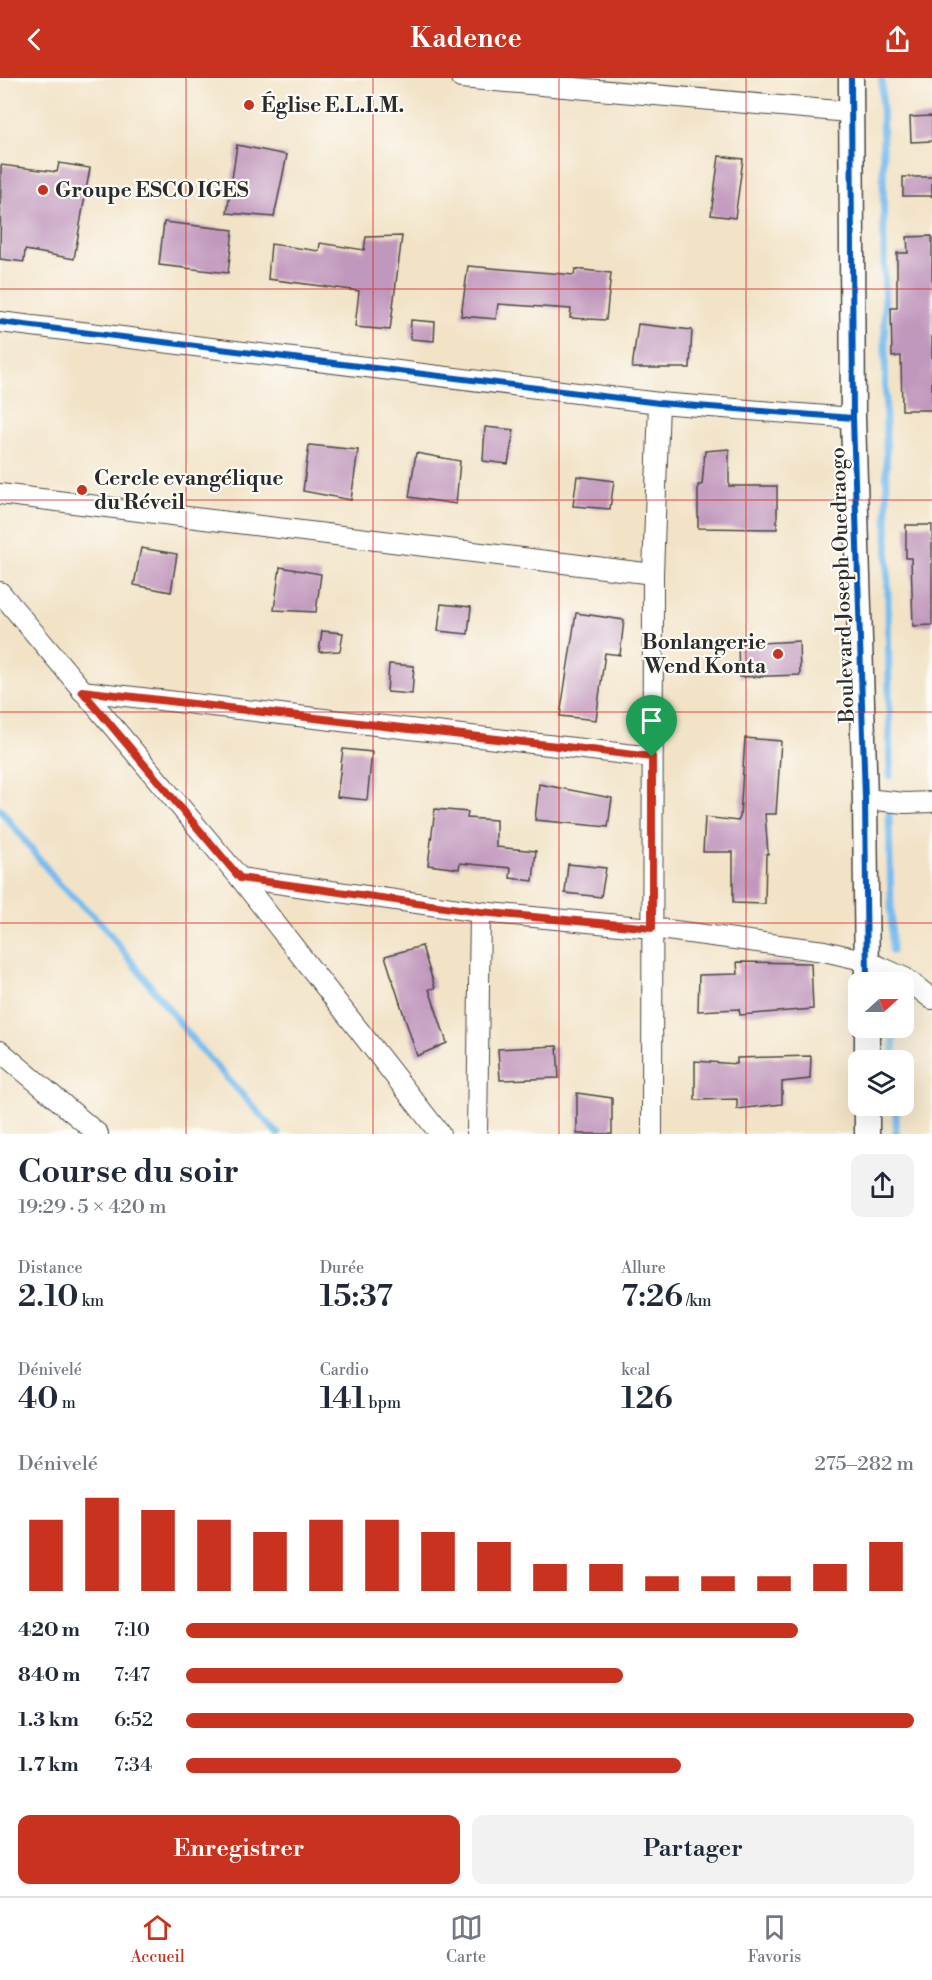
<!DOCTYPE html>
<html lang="fr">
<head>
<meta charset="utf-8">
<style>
	body { margin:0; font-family:"Libre Bodoni",serif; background:#f2f2f3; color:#1f2937; height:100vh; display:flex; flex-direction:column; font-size:22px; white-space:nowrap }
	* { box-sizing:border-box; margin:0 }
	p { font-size:20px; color:#747a83 }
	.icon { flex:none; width:33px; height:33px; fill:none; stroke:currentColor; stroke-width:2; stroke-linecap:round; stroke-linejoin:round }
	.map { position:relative; height:1056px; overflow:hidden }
	.details { display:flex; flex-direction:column; background:#fff; flex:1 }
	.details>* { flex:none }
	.needle { width:39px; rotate:69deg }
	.buttons { position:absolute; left:848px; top:894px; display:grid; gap:12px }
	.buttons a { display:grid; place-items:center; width:66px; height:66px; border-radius:12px; background:#fff; box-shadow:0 6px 24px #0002; font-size:30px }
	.pin { position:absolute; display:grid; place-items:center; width:51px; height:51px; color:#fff; margin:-62px -26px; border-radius:50% 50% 50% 0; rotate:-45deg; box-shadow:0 0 6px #0007 }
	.pin .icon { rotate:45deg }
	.round { display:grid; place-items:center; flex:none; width:63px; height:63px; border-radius:12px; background:#f2f2f3 }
	.head { display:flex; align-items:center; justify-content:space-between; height:102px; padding:0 18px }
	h1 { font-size:33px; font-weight:600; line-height:45px }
	.figures { display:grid; grid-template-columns:repeat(3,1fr); gap:9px; height:102px; padding:6px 18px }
	.figures div { display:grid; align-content:center }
	.figures b { font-size:30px; font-weight:600 }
	.figures small { font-size:16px; font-weight:400 }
	.figures p { font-size:16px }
	.chart { height:168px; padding:12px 18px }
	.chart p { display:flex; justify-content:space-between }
	.chart svg { width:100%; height:108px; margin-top:6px; stroke:#c8321e; stroke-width:6 }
	.button { display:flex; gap:12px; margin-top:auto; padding:12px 18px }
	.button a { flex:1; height:69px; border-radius:12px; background:#c8321e; color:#fff; font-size:24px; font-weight:600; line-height:69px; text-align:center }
	.button a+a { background:#f2f2f3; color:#1f2937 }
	ul { padding:0 18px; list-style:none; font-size:20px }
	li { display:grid; grid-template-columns:96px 72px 1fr; align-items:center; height:45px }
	li i { height:15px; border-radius:8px; background:#c8321e }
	header { display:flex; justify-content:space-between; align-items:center; height:78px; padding:0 18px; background:#c8321e; color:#fff; font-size:27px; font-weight:600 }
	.dock { display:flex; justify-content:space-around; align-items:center; height:84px; border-top:2px solid #e0e1e3; background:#fff; font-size:16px; color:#747a83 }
	.dock a { display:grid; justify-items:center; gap:3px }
	.dock .selected { color:#c8321e }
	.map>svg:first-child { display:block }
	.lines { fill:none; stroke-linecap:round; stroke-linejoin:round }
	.stream { stroke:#78bdee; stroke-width:7 }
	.building { fill:#c198bd }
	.minor-casing { stroke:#494742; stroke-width:22 }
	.tertiary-casing { stroke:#494742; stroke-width:27 }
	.minor { stroke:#fff; stroke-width:20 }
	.tertiary { stroke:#fff; stroke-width:24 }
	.cycleway-casing { stroke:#fdfcf7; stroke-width:10 }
	.cycleway { stroke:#0057b8; stroke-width:6 }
	.route-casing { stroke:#fff; stroke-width:12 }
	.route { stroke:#c8321e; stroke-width:8 }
	.grid { fill:none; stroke:#d62828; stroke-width:1.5; stroke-opacity:0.55 }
	.poi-dot { fill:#c8321e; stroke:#fdfcf7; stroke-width:2 }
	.labels { text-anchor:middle; stroke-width:4.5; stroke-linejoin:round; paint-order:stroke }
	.poi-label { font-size:21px; font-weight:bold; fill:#2b2b2b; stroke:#fdfcf7; text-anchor:start }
	.street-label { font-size:21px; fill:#2b2b2b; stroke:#fdfcf7 }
</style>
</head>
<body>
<header><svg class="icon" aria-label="back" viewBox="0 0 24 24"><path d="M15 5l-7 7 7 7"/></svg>Kadence<svg class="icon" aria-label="share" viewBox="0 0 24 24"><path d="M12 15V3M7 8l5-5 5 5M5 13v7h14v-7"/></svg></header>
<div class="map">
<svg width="932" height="1056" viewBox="0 0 932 1056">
	<rect width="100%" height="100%" fill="#fdfcf7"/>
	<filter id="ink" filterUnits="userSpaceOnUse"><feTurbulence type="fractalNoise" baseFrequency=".0167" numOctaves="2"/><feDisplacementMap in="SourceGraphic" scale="12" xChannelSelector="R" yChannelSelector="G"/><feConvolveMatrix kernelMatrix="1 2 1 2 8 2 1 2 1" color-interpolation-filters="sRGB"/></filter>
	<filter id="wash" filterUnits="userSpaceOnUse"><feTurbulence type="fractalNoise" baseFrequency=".008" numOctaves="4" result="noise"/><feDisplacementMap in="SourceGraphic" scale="24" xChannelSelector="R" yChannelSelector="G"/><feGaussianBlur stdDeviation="1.35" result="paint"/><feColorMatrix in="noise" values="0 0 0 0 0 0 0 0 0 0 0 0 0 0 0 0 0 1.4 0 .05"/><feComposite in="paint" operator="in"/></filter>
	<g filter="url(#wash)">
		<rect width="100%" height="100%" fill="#f2e3c7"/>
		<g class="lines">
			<!-- stream -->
			<g class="stream">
				<path d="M882 0 890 698"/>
				<path d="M0 731 59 806 101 845 198 968 278 1056"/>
				<path d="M889 733 892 873"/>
				<path d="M893 950 894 982"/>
				<path d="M896 1028V1056"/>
			</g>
		</g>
		<g id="blocks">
			<!-- building -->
			<g class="building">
				<path d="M932 38V63L911 64 910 39Z"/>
				<path d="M237 67 287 77 274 139 227 135Z"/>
				<path d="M719 78 743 81 735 140 711 137Z"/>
				<path d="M59 85 90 90 74 181 25 172 24 184 0 181 1 87 57 94Z"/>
				<rect x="903" y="99" width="29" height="19"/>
				<path d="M164 144 233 152 228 195 159 187Z"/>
				<path d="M402 158 390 252 355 249 359 213 268 201 271 166 319 173 320 165 364 172 366 159Z"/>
				<path d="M932 158V332H902L901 278 892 279 891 230H897V175H908L907 159Z"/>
				<path d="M468 188 574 197 575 191 611 195 606 242 570 240 571 231 498 226 496 241 461 238Z"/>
				<path d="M411 242 435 244 434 263 410 261Z"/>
				<path d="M638 246 692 252 690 290H632Z"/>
				<path d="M485 349 514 352 508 386 483 383Z"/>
				<path d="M309 367 358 372 351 422 303 413Z"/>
				<path d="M729 371V408H777V451L698 450V407H702L705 373Z"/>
				<path d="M416 375 460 383 456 426 409 419Z"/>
				<path d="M577 398 614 403 610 431 573 428Z"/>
				<path d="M906 447H932V547L913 548 911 480H906Z"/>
				<path d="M141 470 177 476 171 514 134 507Z"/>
				<path d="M280 489 321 496 316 534 274 532Z"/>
				<path d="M441 526 471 529 468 556 438 553Z"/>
				<path d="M576 535 624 542 620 577 605 575 596 642 560 638Z"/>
				<path d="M322 553 343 555 340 573 319 574Z"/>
				<path d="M799 563 800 597 739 599 738 566Z"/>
				<path d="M389 586 414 588 412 616 387 614Z"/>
				<path d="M745 660 781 663 776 736H765L768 776H766L765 826 733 825V774H703L705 739 738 743 740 739Z"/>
				<path d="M343 671 372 674 367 722 337 719Z"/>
				<path d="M539 706 612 720 608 749 535 742Z"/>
				<path d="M435 731 468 734 467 740 496 742V769L536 773 533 803 510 800 511 790 460 785 459 791 428 787Z"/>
				<path d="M568 786 606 790 601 819 565 815Z"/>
				<path d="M422 868 435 910 429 911 447 965 417 978 385 878Z"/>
				<path d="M737 884 811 885 813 931 740 937 739 931 698 933 699 897 738 896Z"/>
				<path d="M557 968 559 1000 500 1002 498 971Z"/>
				<path d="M811 978 810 1001 782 1004V1026L737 1031V1021L695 1022V983L737 986V980Z"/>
				<path d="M577 1015 612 1020V1056H577Z"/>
			</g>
		</g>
	</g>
	<g filter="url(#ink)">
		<use href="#blocks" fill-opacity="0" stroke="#494742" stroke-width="1.5"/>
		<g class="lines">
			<!-- minor casing -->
			<g class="minor-casing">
				<g id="minor">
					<path d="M461 0 849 34"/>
					<path d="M0 244 659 325 853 340"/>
					<path d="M0 416 653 496"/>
					<path d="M0 514 240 800 440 1056"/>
					<path d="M82 613 652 679"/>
					<path d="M865 721 905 725 932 724"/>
					<path d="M240 800 480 834 652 850 824 873 867 883 905 900 932 921"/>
					<path d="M0 973 98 1056"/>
					<path d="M477 1056 480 834"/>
					<path d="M652 1056 653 496 659 325"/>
				</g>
			</g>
			<!-- tertiary casing -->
			<g class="tertiary-casing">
				<g id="tertiary">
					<path d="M851 0 853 340 865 721 867 904"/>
					<path d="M867 982V950"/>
					<path d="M867 1056V1028"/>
				</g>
			</g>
			<!-- minor -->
			<use href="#minor" class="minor"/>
			<!-- tertiary -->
			<use href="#tertiary" class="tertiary"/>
			<!-- cycleway casing -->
			<g class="cycleway-casing">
				<g id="cycleway">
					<path d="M851 0 853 340 865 721 867 904"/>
					<path d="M0 244 659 325 853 340"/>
				</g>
			</g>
			<!-- cycleway -->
			<use href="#cycleway" class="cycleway"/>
		</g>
	</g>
	<g class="lines" filter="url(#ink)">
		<!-- route casing -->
		<g class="route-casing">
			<path id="route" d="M82 613 652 679V850L480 834 240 800Z"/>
		</g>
		<!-- route -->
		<use href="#route" class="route"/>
	</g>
	<!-- grid -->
	<path class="grid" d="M186 0V1056M373 0V1056M559 0V1056M746 0V1056M0 211H932M0 422H932M0 634H932M0 845H932"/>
	<!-- markers -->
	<g class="poi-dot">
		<circle cx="249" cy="27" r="6"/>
		<circle cx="43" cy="112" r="6"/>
		<circle cx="82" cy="412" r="6"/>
		<circle cx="778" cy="576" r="6"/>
	</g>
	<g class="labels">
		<!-- poi labels -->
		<g class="poi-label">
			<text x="261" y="34">Église E.L.I.M.</text>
			<text x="55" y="119">Groupe ESCO IGES</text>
			<text x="94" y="407">Cercle evangélique<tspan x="94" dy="24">du Réveil</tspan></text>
			<text x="766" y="571" text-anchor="end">Bonlangerie<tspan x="766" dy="24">Wend Konta</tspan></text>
		</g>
		<!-- street labels -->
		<g class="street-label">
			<text transform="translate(842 507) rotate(-92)" y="7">Boulevard Joseph Ouedraogo</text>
		</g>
	</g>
</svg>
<div class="buttons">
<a><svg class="needle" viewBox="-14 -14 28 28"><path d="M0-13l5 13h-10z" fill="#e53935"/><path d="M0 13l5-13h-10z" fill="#747a83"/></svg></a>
<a><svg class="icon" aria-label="layers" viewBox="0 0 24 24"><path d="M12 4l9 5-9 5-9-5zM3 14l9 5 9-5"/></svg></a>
</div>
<div class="pin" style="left:652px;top:679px;background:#1e9e55"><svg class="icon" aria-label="arrive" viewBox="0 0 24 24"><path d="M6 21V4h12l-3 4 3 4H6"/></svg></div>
</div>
<section class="details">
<div class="head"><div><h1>Course du soir</h1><p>19:29 · 5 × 420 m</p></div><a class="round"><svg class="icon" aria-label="share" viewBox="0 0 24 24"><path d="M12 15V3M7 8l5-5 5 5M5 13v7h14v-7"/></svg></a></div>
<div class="figures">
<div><p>Distance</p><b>2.10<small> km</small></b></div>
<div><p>Durée</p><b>15:37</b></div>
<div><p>Allure</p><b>7:26<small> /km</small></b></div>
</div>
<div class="figures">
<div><p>Dénivelé</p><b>40<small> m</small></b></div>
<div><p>Cardio</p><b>141<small> bpm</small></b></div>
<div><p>kcal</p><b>126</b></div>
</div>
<div class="chart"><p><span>Dénivelé</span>275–282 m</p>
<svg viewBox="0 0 160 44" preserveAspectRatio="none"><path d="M5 44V15M15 44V6M25 44V11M35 44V15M45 44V20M55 44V15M65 44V15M75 44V20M85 44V24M95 44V33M105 44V33M115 44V38M125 44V38M135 44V38M145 44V33M155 44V24"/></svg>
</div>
<ul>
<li><b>420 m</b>7:10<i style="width:84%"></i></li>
<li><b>840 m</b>7:47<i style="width:60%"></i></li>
<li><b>1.3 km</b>6:52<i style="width:100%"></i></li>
<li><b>1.7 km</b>7:34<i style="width:68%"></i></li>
</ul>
<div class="button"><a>Enregistrer</a><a>Partager</a></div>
</section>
<nav class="dock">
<a class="selected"><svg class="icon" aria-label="home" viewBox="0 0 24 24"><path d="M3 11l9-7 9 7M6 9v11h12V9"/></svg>Accueil</a>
<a><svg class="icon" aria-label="map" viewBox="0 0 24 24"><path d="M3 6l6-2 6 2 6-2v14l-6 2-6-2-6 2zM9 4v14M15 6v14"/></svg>Carte</a>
<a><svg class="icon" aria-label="saved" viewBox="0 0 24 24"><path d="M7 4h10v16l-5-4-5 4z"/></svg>Favoris</a>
</nav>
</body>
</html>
